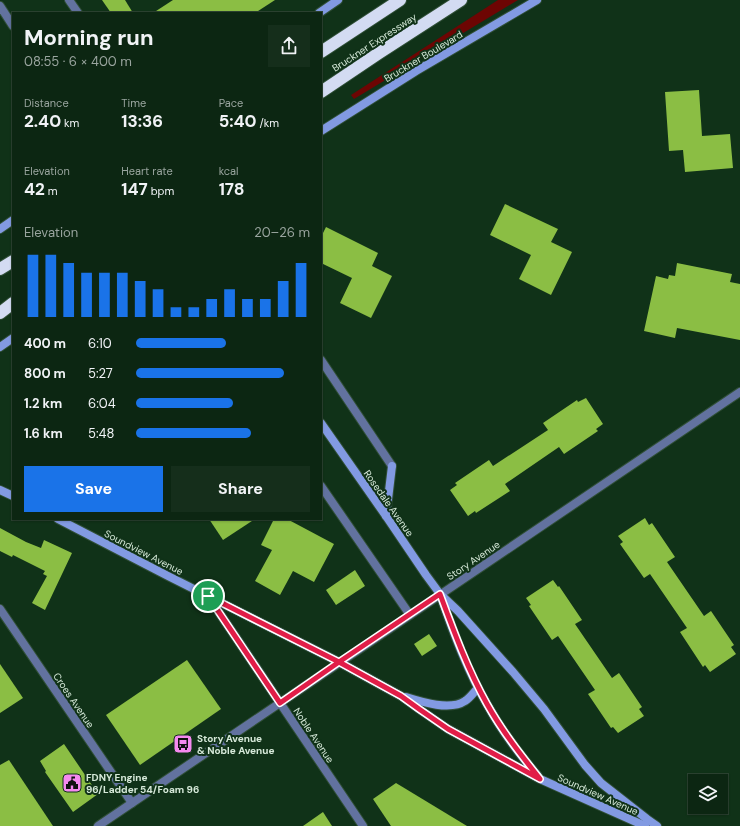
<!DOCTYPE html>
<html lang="en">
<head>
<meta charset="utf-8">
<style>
	body { margin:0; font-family:"DM Sans",sans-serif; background:#152e1b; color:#f1f3f6; height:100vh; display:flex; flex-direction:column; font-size:15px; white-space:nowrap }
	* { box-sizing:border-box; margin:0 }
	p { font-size:13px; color:#9aa59f }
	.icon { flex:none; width:22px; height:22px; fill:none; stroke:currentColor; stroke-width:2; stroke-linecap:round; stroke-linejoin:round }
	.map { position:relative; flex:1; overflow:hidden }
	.details { position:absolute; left:12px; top:12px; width:310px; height:508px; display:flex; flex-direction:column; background:#0c2612; border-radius:0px; box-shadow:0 1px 3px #0004,0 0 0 1px #2c4332 }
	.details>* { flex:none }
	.buttons { position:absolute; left:688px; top:774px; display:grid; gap:8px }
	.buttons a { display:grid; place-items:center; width:40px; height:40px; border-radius:0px; background:#0c2612; box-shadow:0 1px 3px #0004,0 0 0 1px #2c4332; font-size:20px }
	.pin { position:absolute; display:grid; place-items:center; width:34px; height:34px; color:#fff; margin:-17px; border:2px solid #fff; border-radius:50%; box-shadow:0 1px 4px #0007 }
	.round { display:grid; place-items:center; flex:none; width:42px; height:42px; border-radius:0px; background:#152e1b }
	.headline { display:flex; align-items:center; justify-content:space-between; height:68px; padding:0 12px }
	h1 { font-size:22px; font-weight:700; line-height:30px }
	.metrics { display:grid; grid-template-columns:repeat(3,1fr); gap:6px; height:68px; padding:4px 12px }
	.metrics div { display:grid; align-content:center }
	.metrics b { font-size:17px; font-weight:700 }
	.metrics small { font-size:11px; font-weight:400 }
	.metrics p { font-size:11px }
	.chart { height:112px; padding:8px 12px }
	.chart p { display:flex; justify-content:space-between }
	.chart svg { width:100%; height:72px; margin-top:4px; stroke:#1a73e8; stroke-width:6 }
	.button { display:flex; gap:8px; margin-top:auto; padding:8px 12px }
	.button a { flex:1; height:46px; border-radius:0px; background:#1a73e8; color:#fff; font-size:16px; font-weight:700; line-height:46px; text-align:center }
	.button a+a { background:#152e1b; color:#f1f3f6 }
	ul { padding:0 12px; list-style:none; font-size:13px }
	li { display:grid; grid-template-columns:64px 48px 1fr; align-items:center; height:30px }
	li i { height:10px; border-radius:5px; background:#1a73e8 }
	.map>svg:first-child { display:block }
	.green { fill:#6d0503 }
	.building { fill:#8bbe44 }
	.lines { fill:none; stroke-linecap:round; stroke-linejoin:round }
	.minor-casing { stroke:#304f37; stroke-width:10 }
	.tertiary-casing { stroke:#304f37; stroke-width:10 }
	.secondary-casing { stroke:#304f37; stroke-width:10 }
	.motorway-casing { stroke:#304f37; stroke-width:14 }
	.minor { stroke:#62729f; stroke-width:8 }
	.tertiary { stroke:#62729f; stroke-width:8 }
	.secondary { stroke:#829ae2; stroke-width:8 }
	.motorway { stroke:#d3dbf2; stroke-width:12 }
	.route-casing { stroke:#fff; stroke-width:8 }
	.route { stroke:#e11d48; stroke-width:5 }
	.labels { text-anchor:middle; stroke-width:4; stroke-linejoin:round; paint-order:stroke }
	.street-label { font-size:10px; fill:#d6e9d9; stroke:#103218 }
	.poi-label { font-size:10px; font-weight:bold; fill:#d6e9d9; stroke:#103218; text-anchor:start }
</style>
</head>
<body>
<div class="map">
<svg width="740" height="826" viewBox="0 0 740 826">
	<rect width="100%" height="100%" fill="#103218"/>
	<!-- green -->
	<path class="green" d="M498 0H518L354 99 351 95Z"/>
	<!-- building -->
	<g class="building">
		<path d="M102 0H125L133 13H111Z"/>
		<path d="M173 0H275L255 13H153Z"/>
		<path d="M699 90 702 136 730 134 733 168 685 172 683 150 669 151 665 92Z"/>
		<path d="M505 204 558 229 551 242 572 252 551 295 519 279 531 255 490 235Z"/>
		<path d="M326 227 378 253 372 266 392 276 371 318 340 303 352 278 321 263V237Z"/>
		<path d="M677 263 732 274 730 282 740 284V340L677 328 675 338 644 331 656 276 668 279 669 275 675 276Z"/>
		<path d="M586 398 603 424 596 429 598 431 564 454 559 447 505 484 510 491 476 513 475 511 468 516 450 490 457 485 455 483 489 460 493 466 548 430 543 423 577 400 578 402Z"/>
		<path d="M645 518 649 525 652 523 675 557 667 562 704 616 711 611 734 645 731 647 736 654 710 672 705 665 703 667 680 632 687 628 650 574 644 578 620 544 623 542 618 536Z"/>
		<path d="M209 519H255L223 540Z"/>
		<path d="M274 519H287L334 544 314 582 293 571 280 595 255 581 272 550 261 545Z"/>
		<path d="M0 528 26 542 41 548 44 540 72 553 45 610 32 603 47 576 43 574 45 571 13 555 12 557 0 551Z"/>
		<path d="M355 570 365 586 336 605 326 590Z"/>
		<path d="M553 580 558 587 559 586 582 620 575 624 612 678 619 673 642 707 639 709 644 716 618 733 613 727 611 728 588 694 595 690 558 636 552 640 529 606 531 605 526 598Z"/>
		<path d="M429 634 437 646 422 656 414 644Z"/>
		<path d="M187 660 221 709 140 765 106 715Z"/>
		<path d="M0 664 23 698 0 713Z"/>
		<path d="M64 744 98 794 73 812 45 772 46 771 40 761Z"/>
		<path d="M9 760 53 826H0V765Z"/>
		<path d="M396 783 467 826H391L373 799Z"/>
		<path d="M323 812 332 826H303Z"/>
	</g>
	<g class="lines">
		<!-- minor casing -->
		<g class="minor-casing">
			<g id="minor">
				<path d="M321 360 392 466"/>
				<path d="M321 486 410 615"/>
				<path d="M208 596 363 826"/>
				<path d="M0 609 132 803"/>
			</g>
		</g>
		<!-- tertiary casing -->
		<g class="tertiary-casing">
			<g id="tertiary">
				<path d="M69 0 78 13"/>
				<path d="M0 6 13 26"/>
				<path d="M98 826 740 392"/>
			</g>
		</g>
		<!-- secondary casing -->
		<g class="secondary-casing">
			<g id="secondary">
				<path d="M319 13 338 0"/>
				<path d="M321 131 416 71 537 0"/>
				<path d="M0 229 13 220"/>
				<path d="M0 347 13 338"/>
				<path d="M321 423 386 516 426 575 440 594 458 611 513 672 544 709 585 765 601 783 647 819 657 826"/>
				<path d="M0 490 13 496"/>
				<path d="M386 516 392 466"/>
				<path d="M58 519 168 576 339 662 379 684 401 696 419 709 448 729 540 779 645 826"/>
				<path d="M441 597C454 634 468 672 488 706 502 731 519 754 538 776"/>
				<path d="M406 697C422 702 450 711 465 701 470 698 474 692 478 688"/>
			</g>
		</g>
		<!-- motorway casing -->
		<g class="motorway-casing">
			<g id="motorway">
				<path d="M321 52 400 0"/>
				<path d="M321 92 379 53 461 0"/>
				<path d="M0 269 13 261"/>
				<path d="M0 313 13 303"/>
			</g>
		</g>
		<!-- minor -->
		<use href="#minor" class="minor"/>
		<!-- tertiary -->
		<use href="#tertiary" class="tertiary"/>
		<!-- secondary -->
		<use href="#secondary" class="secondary"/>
		<!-- motorway -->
		<use href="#motorway" class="motorway"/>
	</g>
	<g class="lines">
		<!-- route casing -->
		<g class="route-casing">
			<path id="route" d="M208 596 280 703 339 662 401 696 419 709 448 729 540 779C521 755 502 731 487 704 468 670 454 632 440 594L339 662 208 596"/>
		</g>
		<!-- route -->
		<use href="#route" class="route"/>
	</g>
	<!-- icons -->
	<defs>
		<g id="bus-square" transform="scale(1)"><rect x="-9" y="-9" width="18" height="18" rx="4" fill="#f589ef" stroke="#103218"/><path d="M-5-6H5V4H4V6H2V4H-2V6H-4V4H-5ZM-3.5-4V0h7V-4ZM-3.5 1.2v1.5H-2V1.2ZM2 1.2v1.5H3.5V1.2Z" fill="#111"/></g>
		<g id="civic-square" transform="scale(1)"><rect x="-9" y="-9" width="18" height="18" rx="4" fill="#f589ef" stroke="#103218"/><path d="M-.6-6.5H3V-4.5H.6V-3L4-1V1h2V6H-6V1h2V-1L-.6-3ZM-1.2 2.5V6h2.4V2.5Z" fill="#111"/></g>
	</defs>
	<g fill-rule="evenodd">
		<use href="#bus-square" x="183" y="744"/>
		<use href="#civic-square" x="72" y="783"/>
	</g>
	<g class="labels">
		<!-- street labels -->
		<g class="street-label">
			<text transform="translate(374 42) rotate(-33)" y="4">Bruckner Expressway</text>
			<text transform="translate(423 56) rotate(-31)" y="4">Bruckner Boulevard</text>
			<text transform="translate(389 503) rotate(55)" y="4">Rosedale Avenue</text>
			<text transform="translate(144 552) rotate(27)" y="4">Soundview Avenue</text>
			<text transform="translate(473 560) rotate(-34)" y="4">Story Avenue</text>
			<text transform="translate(74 700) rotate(56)" y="4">Croes Avenue</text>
			<text transform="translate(314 735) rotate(56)" y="4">Noble Avenue</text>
			<text transform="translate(598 794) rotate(24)" y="4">Soundview Avenue</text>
		</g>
		<!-- poi labels -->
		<g class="poi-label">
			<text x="197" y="742">Story Avenue<tspan x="197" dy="12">&amp; Noble Avenue</tspan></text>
			<text x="86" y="781">FDNY Engine<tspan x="86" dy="12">96/Ladder 54/Foam 96</tspan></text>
		</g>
	</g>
</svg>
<div class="buttons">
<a><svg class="icon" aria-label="layers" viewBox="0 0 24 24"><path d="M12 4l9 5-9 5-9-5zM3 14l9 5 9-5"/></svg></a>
</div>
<div class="pin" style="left:208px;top:596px;background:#1e9e55"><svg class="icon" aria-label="arrive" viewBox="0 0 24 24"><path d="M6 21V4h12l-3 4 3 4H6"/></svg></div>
<section class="details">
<div class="headline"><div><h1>Morning run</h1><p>08:55 · 6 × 400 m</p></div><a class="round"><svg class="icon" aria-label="share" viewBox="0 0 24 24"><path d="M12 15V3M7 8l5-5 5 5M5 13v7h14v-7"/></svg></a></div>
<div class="metrics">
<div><p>Distance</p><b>2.40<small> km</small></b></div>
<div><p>Time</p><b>13:36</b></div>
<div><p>Pace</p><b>5:40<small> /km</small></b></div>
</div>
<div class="metrics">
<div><p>Elevation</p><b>42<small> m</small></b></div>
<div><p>Heart rate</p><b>147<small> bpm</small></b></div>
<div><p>kcal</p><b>178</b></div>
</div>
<div class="chart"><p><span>Elevation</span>20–26 m</p>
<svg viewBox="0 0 160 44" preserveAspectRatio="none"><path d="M5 44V6M15 44V6M25 44V11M35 44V17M45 44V17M55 44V17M65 44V22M75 44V27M85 44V38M95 44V38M105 44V33M115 44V27M125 44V33M135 44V33M145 44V22M155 44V11"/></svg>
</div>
<ul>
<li><b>400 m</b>6:10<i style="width:52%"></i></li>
<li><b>800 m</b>5:27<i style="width:85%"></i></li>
<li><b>1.2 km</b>6:04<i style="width:56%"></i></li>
<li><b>1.6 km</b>5:48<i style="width:66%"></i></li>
</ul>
<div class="button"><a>Save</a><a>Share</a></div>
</section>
</div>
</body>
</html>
